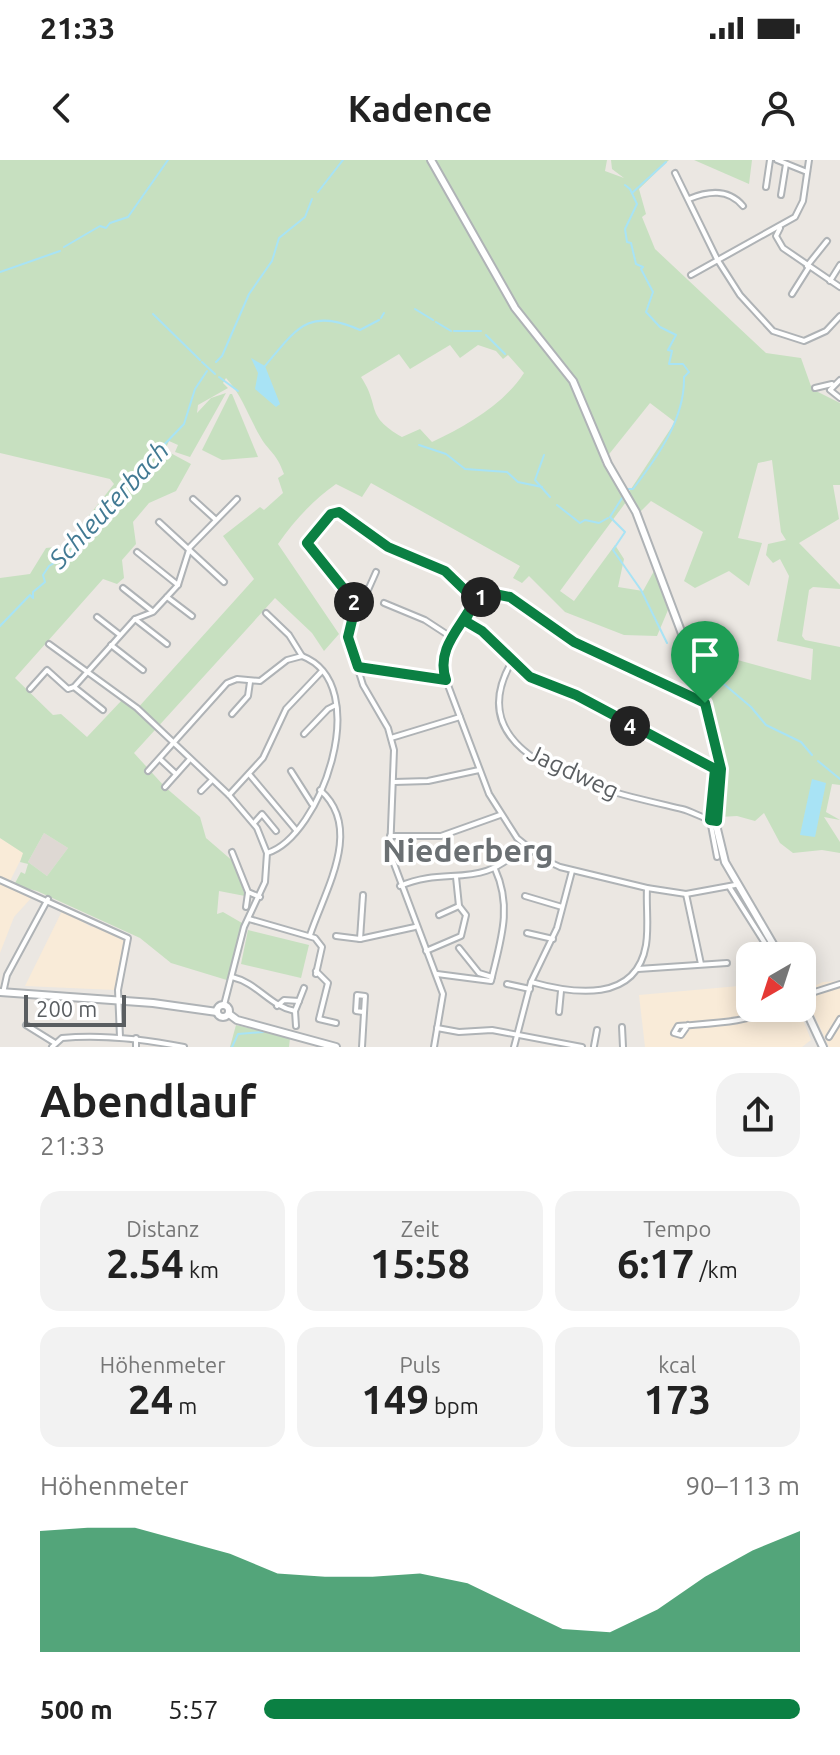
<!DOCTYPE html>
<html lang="de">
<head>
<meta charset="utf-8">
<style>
	body { margin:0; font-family:Ubuntu,sans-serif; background:#f2f2f2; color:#222; height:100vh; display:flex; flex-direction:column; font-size:30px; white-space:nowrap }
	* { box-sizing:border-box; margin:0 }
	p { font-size:26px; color:#767676 }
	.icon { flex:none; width:44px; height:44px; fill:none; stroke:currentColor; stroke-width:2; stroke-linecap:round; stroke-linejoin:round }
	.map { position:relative; height:887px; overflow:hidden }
	.sheet { display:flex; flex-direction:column; background:#fff; flex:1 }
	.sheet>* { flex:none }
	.needle { width:52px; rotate:219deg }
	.buttons { position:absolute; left:736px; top:782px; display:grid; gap:16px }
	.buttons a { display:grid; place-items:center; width:80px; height:80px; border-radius:16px; background:#fff; box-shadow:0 4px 20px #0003; font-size:40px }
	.scale { position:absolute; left:24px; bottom:20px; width:102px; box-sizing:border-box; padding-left:8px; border:4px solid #5a5e61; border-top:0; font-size:22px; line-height:28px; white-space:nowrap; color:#5a5e61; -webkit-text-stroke:6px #fff; paint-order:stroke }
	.pin { position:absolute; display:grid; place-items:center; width:68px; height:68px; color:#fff; margin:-82px -34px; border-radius:50% 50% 50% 0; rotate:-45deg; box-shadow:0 0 8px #0007 }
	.pin .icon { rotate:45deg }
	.km { position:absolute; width:40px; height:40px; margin:-20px; border-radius:50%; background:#222; color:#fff; font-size:22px; line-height:40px; text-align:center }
	.round { display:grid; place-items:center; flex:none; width:84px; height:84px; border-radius:24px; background:#f2f2f2 }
	.summary { display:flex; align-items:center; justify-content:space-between; height:136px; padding:0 40px }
	h1 { font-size:44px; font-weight:700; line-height:60px }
	.figures { display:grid; grid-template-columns:repeat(3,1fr); gap:12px; height:136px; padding:8px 40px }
	.figures div { display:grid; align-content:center; border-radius:20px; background:#f2f2f2; text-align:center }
	.figures b { font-size:40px; font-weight:700 }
	.figures small { font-size:22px; font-weight:400 }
	.figures p { font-size:22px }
	.chart { height:224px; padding:16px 40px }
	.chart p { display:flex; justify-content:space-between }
	.chart svg { width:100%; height:144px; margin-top:8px; fill:#0b8043; opacity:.7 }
	ul { padding:0 40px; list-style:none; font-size:26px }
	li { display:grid; grid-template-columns:128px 96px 1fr; align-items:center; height:60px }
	li i { height:20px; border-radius:10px; background:#0b8043 }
	.status { display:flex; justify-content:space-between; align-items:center; height:56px; padding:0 40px; background:#fff; direction:ltr }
	.status svg { height:22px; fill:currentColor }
	header { display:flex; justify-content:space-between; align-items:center; height:104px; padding:0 40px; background:#fff; font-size:36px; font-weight:700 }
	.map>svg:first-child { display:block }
	.commercial { fill:#f9ebd8 }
	.education { fill:#ded8d3 }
	.green { fill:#c7e0c0; fill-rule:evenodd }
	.water { fill:#a8e3f5 }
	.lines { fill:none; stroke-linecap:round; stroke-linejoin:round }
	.stream { stroke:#a8e3f5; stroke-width:2 }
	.minor-casing { stroke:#afb3b6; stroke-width:8 }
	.tertiary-casing { stroke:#afb3b6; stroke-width:10 }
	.minor { stroke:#fff; stroke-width:4 }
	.tertiary { stroke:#fff; stroke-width:6 }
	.route-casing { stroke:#fff; stroke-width:16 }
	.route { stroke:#0b8043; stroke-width:10 }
	.labels { text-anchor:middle; stroke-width:7; stroke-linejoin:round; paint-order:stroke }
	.street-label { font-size:24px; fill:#5a5e61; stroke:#fff }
	.water-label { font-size:26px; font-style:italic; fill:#427a93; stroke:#fff }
	.district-label { font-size:32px; font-weight:bold; fill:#6b7073; stroke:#fff }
</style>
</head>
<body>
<div class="status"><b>21:33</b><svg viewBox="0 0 49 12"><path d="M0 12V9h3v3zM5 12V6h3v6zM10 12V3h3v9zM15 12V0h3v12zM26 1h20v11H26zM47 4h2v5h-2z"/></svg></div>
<header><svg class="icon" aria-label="back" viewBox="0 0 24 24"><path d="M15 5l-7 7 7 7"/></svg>Kadence<svg class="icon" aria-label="person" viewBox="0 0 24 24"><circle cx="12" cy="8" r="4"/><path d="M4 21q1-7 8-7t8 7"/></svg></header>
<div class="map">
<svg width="840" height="887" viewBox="0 0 840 887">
	<rect width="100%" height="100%" fill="#ebe7e2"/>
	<!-- commercial -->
	<g class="commercial">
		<path d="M0 678 24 693 7 727 34 735 14 757 0 793Z"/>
		<path d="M63 749 91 767 97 765 124 778 115 830 25 826Z"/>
		<path d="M840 821V887H829L803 831 823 822Z"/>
		<path d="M750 825V848H795L800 852 811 880 802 887H645L639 835Z"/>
	</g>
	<!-- education -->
	<path class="education" d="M44 673 68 688 47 716 28 702Z"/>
	<!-- green -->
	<g class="green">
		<path d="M0 0H607L605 11 624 18 612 9 611 0H669L639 29 646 54 642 57 655 89 766 193 801 198 812 229 840 243V325H833L839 359 799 383 840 425V429L813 427 809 430 802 476 805 480 840 487V625L832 624 826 652 840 660 824 657 840 682V693L822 690 793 693 780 683 764 653 755 661 737 656 720 657C729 590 708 541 687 478L722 489 723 496 811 520 813 489 777 481 789 416 780 399 773 403 766 395 768 384 786 380 781 372 772 300 758 303 738 378 762 383 749 426 729 411 695 428 684 421 703 372 651 341 640 352 629 332 675 262 650 243 602 303 626 342 560 431 574 441 615 385 624 399 618 427 643 431 654 411 668 450 657 476 624 475 565 452 529 416 522 423 513 418 520 406 371 323 362 337 336 324C313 340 294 361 278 384L339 474 324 491 312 473 275 438 134 593 165 627 200 657 206 678 235 703 245 736 219 731 217 754 223 752 242 763 230 821 171 803 140 778 37 731 14 725 21 712 25 714 28 704 20 702 23 693 0 678V418L30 414 46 388 65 386 114 324 110 319 0 293ZM450 185 460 198 478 185 496 191 503 199 508 195 524 213C503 245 466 266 432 282L420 269 402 277C364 255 381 247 361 217L399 194 410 209ZM226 218C242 235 249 258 261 278 270 293 276 292 284 314L278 318 283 333 264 350 260 347 223 376 254 419 136 550 122 540 87 577 61 554 53 555 15 518 103 419 117 424 124 418 122 400 136 384 133 362 149 343 176 331 191 304 165 290 169 281 178 285 175 292 190 297 226 233 211 238 197 253 198 245 228 228 223 223ZM44 673 68 688 47 716 28 702Z"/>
		<path d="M694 0H752L749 24Z"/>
		<path d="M230 234H232L258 297 222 300 202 290Z"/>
		<path d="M248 770 309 785 301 818 241 804Z"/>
		<path d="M236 865 290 878 289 887H230Z"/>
	</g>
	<!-- water -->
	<g class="water">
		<path d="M251 198 265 206 280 244 276 247 255 229 258 213Z"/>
		<path d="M812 619 826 623 815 677 800 675Z"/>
	</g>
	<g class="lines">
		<!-- stream -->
		<g class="stream">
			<path d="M625 25 630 29 637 44 625 69 627 82 631 83 636 104 643 107 641 109 653 132 646 152 660 167 676 175 668 190 672 191 669 204H683L689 212 684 217C685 258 659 295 633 329H628"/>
			<path d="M318 32 343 0"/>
			<path d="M632 33 666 2"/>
			<path d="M64 87 100 66 106 68 110 63 128 57 168 0"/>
			<path d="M0 112 60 91"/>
			<path d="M415 149 433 160"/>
			<path d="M153 154 200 200"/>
			<path d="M381 158 384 153"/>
			<path d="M436 162 451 171"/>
			<path d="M454 171H481"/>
			<path d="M486 175 505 194"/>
			<path d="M202 202 215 214"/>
			<path d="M216 202 222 196 249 134 272 101 279 78 305 57 312 39"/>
			<path d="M265 206C297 168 308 147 360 170L379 160"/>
			<path d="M219 217 238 231"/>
			<path d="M419 285 446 294 465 309 507 312 518 322 542 327"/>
			<path d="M544 295 535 320 550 337"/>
			<path d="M622 338 610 357 625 372 613 390 641 430 667 483"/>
			<path d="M557 345 580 363 585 360 599 363 608 358"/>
			<path d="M0 466 30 435 33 438V432L45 422 43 415 49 406 69 394 108 343 184 264 195 229 207 211"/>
			<path d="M705 508 751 547 766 565 801 582 812 595"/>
			<path d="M818 601 840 619"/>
			<path d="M232 887 238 874 263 872"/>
		</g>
		<!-- minor casing -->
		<g class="minor-casing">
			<g id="minor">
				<path d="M777 0 807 12"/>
				<path d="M675 13 717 99 740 135 773 171 804 181 826 171 840 156"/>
				<path d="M766 27 770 0"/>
				<path d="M781 35 786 4"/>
				<path d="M689 39C708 31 728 28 743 46"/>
				<path d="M780 68 776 76 783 88 840 127"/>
				<path d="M807 106 827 81"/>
				<path d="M691 115 795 57 803 41 809 0"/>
				<path d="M830 121 840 105"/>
				<path d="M792 134 809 107"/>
				<path d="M840 220 830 230 840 238"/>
				<path d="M815 228 832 224"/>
				<path d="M193 339 215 359"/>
				<path d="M159 362 224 422"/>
				<path d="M137 392 178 425"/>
				<path d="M123 428 152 451"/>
				<path d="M167 437 192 456"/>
				<path d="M475 440 444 490 443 512 489 634 517 678 543 699 560 707 647 728 686 734 735 725"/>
				<path d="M475 440 490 433 510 437 574 482 705 543"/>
				<path d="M384 443 425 460 451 477"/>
				<path d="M356 444 364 439 376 412"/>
				<path d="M266 453 289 475 302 496"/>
				<path d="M97 457 120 475"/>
				<path d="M135 459 167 484"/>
				<path d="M465 461 482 471 530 517 576 535 715 609 710 660 717 697"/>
				<path d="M49 484 137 548 229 635 257 668 267 693 265 722 244 767 224 845"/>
				<path d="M111 485 143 510"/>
				<path d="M511 503C454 604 616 633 682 649 694 652 704 660 717 661"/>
				<path d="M358 507 446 520"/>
				<path d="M74 527 103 550"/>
				<path d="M30 529 47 510 68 529 74 527 135 459 153 452 178 425 190 387 237 339"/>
				<path d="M232 554 248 536 250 522"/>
				<path d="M304 574 328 549 336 545"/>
				<path d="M391 578 460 557"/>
				<path d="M160 599 176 614"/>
				<path d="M148 611 227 523 237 519 260 521 287 500 302 496C375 524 321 677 267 693"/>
				<path d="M291 611 312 644"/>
				<path d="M249 614 296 670"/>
				<path d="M394 622 428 621 479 610"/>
				<path d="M165 627 190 599"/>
				<path d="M201 631 212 620"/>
				<path d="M229 635 263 598 286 549 322 511"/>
				<path d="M254 663 262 654 276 671"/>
				<path d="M390 676H441L500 655"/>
				<path d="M232 692 248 732 260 737"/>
				<path d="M0 720 128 778 118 830 120 877"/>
				<path d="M400 726C449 705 480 732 524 685"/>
				<path d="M730 728 773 796"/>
				<path d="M686 734 701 804"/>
				<path d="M525 736 562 747"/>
				<path d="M246 747 248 733"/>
				<path d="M439 755 459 746"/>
				<path d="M249 759 315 778 322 787 316 814"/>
				<path d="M527 773 553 779"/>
				<path d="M310 775C325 730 364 668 320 630"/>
				<path d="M336 776 360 779 415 767"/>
				<path d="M360 779 363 735"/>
				<path d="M459 788 479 813 492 817"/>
				<path d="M426 791 461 776 466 755 459 746 456 717"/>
				<path d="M638 809 727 803"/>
				<path d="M316 811 328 823 319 859 336 863"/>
				<path d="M437 814 491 821C500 782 513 748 495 709"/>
				<path d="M232 817C258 823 269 846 295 851"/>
				<path d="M531 822C574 834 636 843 646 785 649 766 646 747 647 728"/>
				<path d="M507 824 530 829"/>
				<path d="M3 833 7 815 48 739"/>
				<path d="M802 836 840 824"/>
				<path d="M277 846 284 840 299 841"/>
				<path d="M559 852 561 831"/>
				<path d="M26 865 55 883"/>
				<path d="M688 865 681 875 674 873 678 866C712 863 746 863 778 848"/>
				<path d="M296 866 295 851 304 828"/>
				<path d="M622 867 623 887"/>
				<path d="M437 868 459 872 492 870 582 887"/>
				<path d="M829 877 840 859"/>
				<path d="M594 886 597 870"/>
				<path d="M52 887 62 878C103 874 143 879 184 887"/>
				<path d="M136 887V878"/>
				<path d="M362 887 365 836 357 835 356 851 363 852"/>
				<path d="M434 887 443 834 390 693 394 590 388 568 363 525 348 477 356 444 307 383 331 354 339 352 388 387 439 407 475 440"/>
				<path d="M514 887 531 822 557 768 572 711"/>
			</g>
		</g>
		<!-- tertiary casing -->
		<g class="tertiary-casing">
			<g id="tertiary">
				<path d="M431 0 515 148 573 221 608 304 636 352 690 495 715 578 721 609 717 669 725 702 780 796"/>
				<path d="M0 832 153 843 217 852"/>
				<path d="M802 842 823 887"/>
				<circle cx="223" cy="851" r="6"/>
				<path d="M229 854 237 860 336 887"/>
			</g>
		</g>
		<!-- minor -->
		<use href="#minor" class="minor"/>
		<!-- tertiary -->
		<use href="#tertiary" class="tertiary"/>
	</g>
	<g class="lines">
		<!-- route casing -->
		<g class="route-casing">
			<path id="route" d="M705 543 574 482 510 437 490 433 475 440C462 467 435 488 446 520L358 507 348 477 356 444 307 383 331 354 339 352 388 387 445 411 475 440 465 461 482 471 530 517 576 535 715 609 710 660 717 661 721 609 705 543"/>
		</g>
		<!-- route -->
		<use href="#route" class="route"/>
	</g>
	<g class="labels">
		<!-- street labels -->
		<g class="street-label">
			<text transform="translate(573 612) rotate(25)" y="8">Jagdweg</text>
		</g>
		<!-- water labels -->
		<g class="water-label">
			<text transform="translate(109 345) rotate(-47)" y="9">Schleuterbach</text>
		</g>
		<!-- district labels -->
		<g class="district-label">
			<text x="468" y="702">Niederberg</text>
		</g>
	</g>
</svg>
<div class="buttons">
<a><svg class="needle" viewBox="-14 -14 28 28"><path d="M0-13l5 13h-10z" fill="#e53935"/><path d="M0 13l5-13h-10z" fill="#767676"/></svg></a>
</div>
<div class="scale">200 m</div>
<div class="pin" style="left:705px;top:543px;background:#1e9e55"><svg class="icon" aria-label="arrive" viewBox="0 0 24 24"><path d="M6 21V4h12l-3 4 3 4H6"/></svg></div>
<b class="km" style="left:481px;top:437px">1</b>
<b class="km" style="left:354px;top:442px">2</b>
<b class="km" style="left:630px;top:566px">4</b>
</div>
<section class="sheet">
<div class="summary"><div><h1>Abendlauf</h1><p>21:33</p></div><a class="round"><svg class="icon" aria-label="share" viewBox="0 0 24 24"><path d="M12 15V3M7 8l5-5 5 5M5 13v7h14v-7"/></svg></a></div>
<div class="figures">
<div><p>Distanz</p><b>2.54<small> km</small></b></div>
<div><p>Zeit</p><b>15:58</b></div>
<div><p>Tempo</p><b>6:17<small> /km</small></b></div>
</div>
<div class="figures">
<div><p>Höhenmeter</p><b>24<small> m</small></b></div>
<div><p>Puls</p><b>149<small> bpm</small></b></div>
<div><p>kcal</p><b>173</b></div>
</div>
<div class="chart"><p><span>Höhenmeter</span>90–113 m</p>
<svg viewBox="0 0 160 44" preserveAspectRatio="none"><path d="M0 44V7L10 6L20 6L30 10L40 14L50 20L60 21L70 21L80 20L90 23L100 30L110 37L120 38L130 31L140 21L150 13L160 7V44z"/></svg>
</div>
<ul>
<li><b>500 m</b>5:57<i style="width:100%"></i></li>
</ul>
</section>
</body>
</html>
